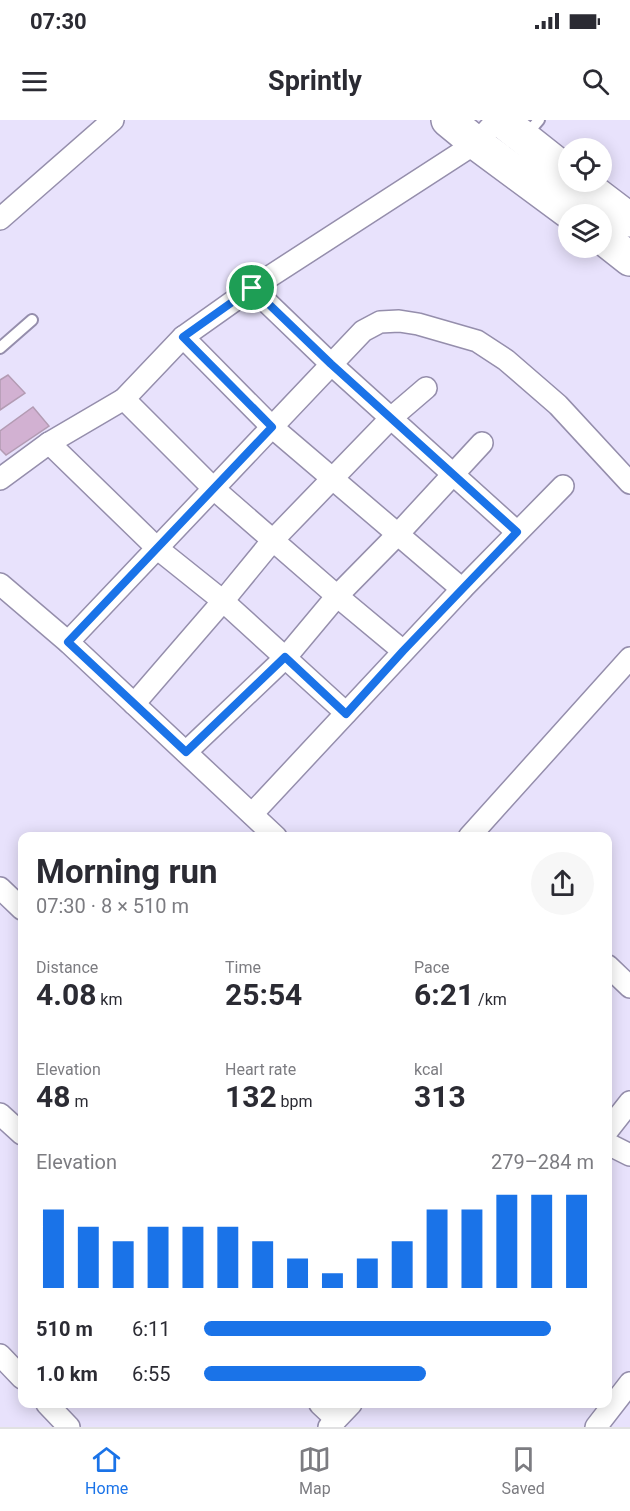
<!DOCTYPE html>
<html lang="en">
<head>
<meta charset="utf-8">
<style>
	body { margin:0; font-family:Roboto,sans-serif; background:#f7f7f7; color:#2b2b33; height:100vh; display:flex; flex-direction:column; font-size:22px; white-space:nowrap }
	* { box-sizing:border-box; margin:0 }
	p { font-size:20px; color:#7c7c81 }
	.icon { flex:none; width:33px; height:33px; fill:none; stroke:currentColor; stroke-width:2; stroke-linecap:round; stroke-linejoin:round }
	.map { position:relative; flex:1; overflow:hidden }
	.sheet { position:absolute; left:18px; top:712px; width:594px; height:576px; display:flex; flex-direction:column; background:#fff; border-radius:12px; box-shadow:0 3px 15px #0003 }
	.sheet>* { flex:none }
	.buttons { position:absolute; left:558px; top:18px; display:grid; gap:12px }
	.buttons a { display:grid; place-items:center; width:54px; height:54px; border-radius:50%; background:#fff; box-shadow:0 3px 15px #0003; font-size:30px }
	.pin { position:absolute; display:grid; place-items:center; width:51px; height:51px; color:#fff; margin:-26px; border:3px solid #fff; border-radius:50%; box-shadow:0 2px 6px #0007 }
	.round { display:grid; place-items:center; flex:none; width:63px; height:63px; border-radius:32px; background:#f7f7f7 }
	.overview { display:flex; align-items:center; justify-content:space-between; height:102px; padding:0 18px }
	h1 { font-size:33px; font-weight:700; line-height:45px }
	.figures { display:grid; grid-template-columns:repeat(3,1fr); gap:9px; height:102px; padding:6px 18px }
	.figures div { display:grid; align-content:center }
	.figures b { font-size:30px; font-weight:700 }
	.figures small { font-size:16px; font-weight:400 }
	.figures p { font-size:16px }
	.chart { height:168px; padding:12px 18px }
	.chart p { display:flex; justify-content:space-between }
	.chart svg { width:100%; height:108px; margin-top:6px; stroke:#1a73e8; stroke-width:6 }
	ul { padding:0 18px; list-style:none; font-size:20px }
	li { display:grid; grid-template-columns:96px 72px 1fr; align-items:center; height:45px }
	li i { height:15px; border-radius:8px; background:#1a73e8 }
	.status { display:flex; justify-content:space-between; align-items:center; height:42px; padding:0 30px; background:#fff; direction:ltr }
	.status svg { height:16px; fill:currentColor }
	header { display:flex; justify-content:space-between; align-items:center; height:78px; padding:0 18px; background:#fff; font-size:27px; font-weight:700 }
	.menu { display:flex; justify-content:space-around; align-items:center; height:84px; border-top:2px solid #e1e1e2; background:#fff; font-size:16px; color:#7c7c81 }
	.menu a { display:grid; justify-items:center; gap:3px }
	.menu .active { color:#1a73e8 }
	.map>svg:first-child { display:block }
	.building { fill:#d2b1d2; stroke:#b39bb3; stroke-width:1.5 }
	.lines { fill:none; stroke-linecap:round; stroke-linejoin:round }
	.lane-casing { stroke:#958eac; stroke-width:14 }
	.street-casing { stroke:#958eac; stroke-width:24 }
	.primary-casing { stroke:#958eac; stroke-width:36 }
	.lane { stroke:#fff; stroke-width:10 }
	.street { stroke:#fff; stroke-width:21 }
	.primary { stroke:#fff; stroke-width:33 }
	.route-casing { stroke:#fff; stroke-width:12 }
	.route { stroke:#1a73e8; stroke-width:8 }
</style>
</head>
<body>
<div class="status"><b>07:30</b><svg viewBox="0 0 49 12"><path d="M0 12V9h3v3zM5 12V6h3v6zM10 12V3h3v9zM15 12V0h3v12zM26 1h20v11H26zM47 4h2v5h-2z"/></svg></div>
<header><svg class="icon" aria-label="menu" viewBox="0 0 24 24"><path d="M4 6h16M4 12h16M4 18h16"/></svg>Sprintly<svg class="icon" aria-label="search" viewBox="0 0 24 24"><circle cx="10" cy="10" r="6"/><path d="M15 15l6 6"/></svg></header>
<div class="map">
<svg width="630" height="1307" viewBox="0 0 630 1307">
	<rect width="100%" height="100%" fill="#e8e2fc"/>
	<!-- building -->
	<g class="building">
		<path d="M8 255 25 273 0 290V260Z"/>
		<path d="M33 287 49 306 6 335 0 329V311Z"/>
	</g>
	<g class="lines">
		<!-- lane casing -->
		<g class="lane-casing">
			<g id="lane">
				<path d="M526 15 539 0"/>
				<path d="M0 228 32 200"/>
			</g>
		</g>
		<!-- street casing -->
		<g class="street-casing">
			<g id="street">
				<path d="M0 99 113 0"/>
				<path d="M252 168 331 244 517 412"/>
				<path d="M183 217 272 307 462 469"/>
				<path d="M124 279 214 369 337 476 403 531"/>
				<path d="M49 323 158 429 223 481 346 593"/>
				<path d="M0 359 49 323 124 279 183 217 252 168 476 23 497 0"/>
				<path d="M0 464 68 522 276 717"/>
				<path d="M68 522 363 211 380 202 399 201 418 204 477 221 506 240 558 285 630 363"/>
				<path d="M134 584 223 481 273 420 391 298 426 268"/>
				<path d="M186 632 286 537 337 476 398 414 482 323"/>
				<path d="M252 694 462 469 563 366"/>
				<path d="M469 717 630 538"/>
				<path d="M0 768 22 789"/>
				<path d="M608 846 630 867"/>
				<path d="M0 994 22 1014"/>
				<path d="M608 1010 630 982"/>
				<path d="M608 1024 630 1035"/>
				<path d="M0 1235 22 1258"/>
				<path d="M47 1284 69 1307"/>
				<path d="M320 1284 336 1299"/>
				<path d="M329 1307 351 1284"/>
				<path d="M596 1307 630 1263"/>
			</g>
		</g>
		<!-- primary casing -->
		<g class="primary-casing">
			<g id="primary">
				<path d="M448 0 476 23 572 94"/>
				<path d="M501 0 568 53"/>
				<path d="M580 62 630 100"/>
				<path d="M602 117 630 139"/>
			</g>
		</g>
		<!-- lane -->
		<use href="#lane" class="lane"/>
		<!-- street -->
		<use href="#street" class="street"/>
		<!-- primary -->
		<use href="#primary" class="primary"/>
	</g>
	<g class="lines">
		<!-- route casing -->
		<g class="route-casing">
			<path id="route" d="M252 168 331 244 517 412 403 531 346 594 285 537 186 632 68 522 272 307 183 217Z"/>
		</g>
		<!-- route -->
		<use href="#route" class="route"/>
	</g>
</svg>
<div class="buttons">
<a><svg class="icon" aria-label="locate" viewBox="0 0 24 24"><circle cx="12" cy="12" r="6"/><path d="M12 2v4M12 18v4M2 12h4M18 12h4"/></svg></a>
<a><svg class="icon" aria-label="layers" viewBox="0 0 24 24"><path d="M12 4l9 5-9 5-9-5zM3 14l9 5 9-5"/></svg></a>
</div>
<div class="pin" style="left:252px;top:168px;background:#1e9e55"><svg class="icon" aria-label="arrive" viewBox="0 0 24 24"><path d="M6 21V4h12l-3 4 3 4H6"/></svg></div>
<section class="sheet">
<div class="overview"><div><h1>Morning run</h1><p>07:30 · 8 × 510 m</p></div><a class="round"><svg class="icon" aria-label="share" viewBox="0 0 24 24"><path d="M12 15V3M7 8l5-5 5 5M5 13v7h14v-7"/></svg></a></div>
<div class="figures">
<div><p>Distance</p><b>4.08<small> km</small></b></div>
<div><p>Time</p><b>25:54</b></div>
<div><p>Pace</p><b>6:21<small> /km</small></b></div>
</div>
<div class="figures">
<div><p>Elevation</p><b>48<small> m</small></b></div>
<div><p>Heart rate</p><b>132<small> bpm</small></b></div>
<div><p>kcal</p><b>313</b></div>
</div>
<div class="chart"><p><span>Elevation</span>279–284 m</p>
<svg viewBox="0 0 160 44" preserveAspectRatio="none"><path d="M5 44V12M15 44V19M25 44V25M35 44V19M45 44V19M55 44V19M65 44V25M75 44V32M85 44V38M95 44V32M105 44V25M115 44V12M125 44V12M135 44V6M145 44V6M155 44V6"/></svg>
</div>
<ul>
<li><b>510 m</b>6:11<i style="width:89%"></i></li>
<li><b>1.0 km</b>6:55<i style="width:57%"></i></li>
</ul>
</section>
</div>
<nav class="menu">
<a class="active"><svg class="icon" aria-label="home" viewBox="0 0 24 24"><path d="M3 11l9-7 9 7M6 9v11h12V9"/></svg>Home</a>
<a><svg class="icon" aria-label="map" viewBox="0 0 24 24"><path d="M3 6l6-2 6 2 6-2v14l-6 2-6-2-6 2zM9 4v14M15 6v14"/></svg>Map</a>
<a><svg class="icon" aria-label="saved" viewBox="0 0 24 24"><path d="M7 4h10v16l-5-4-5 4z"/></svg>Saved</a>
</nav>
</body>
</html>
